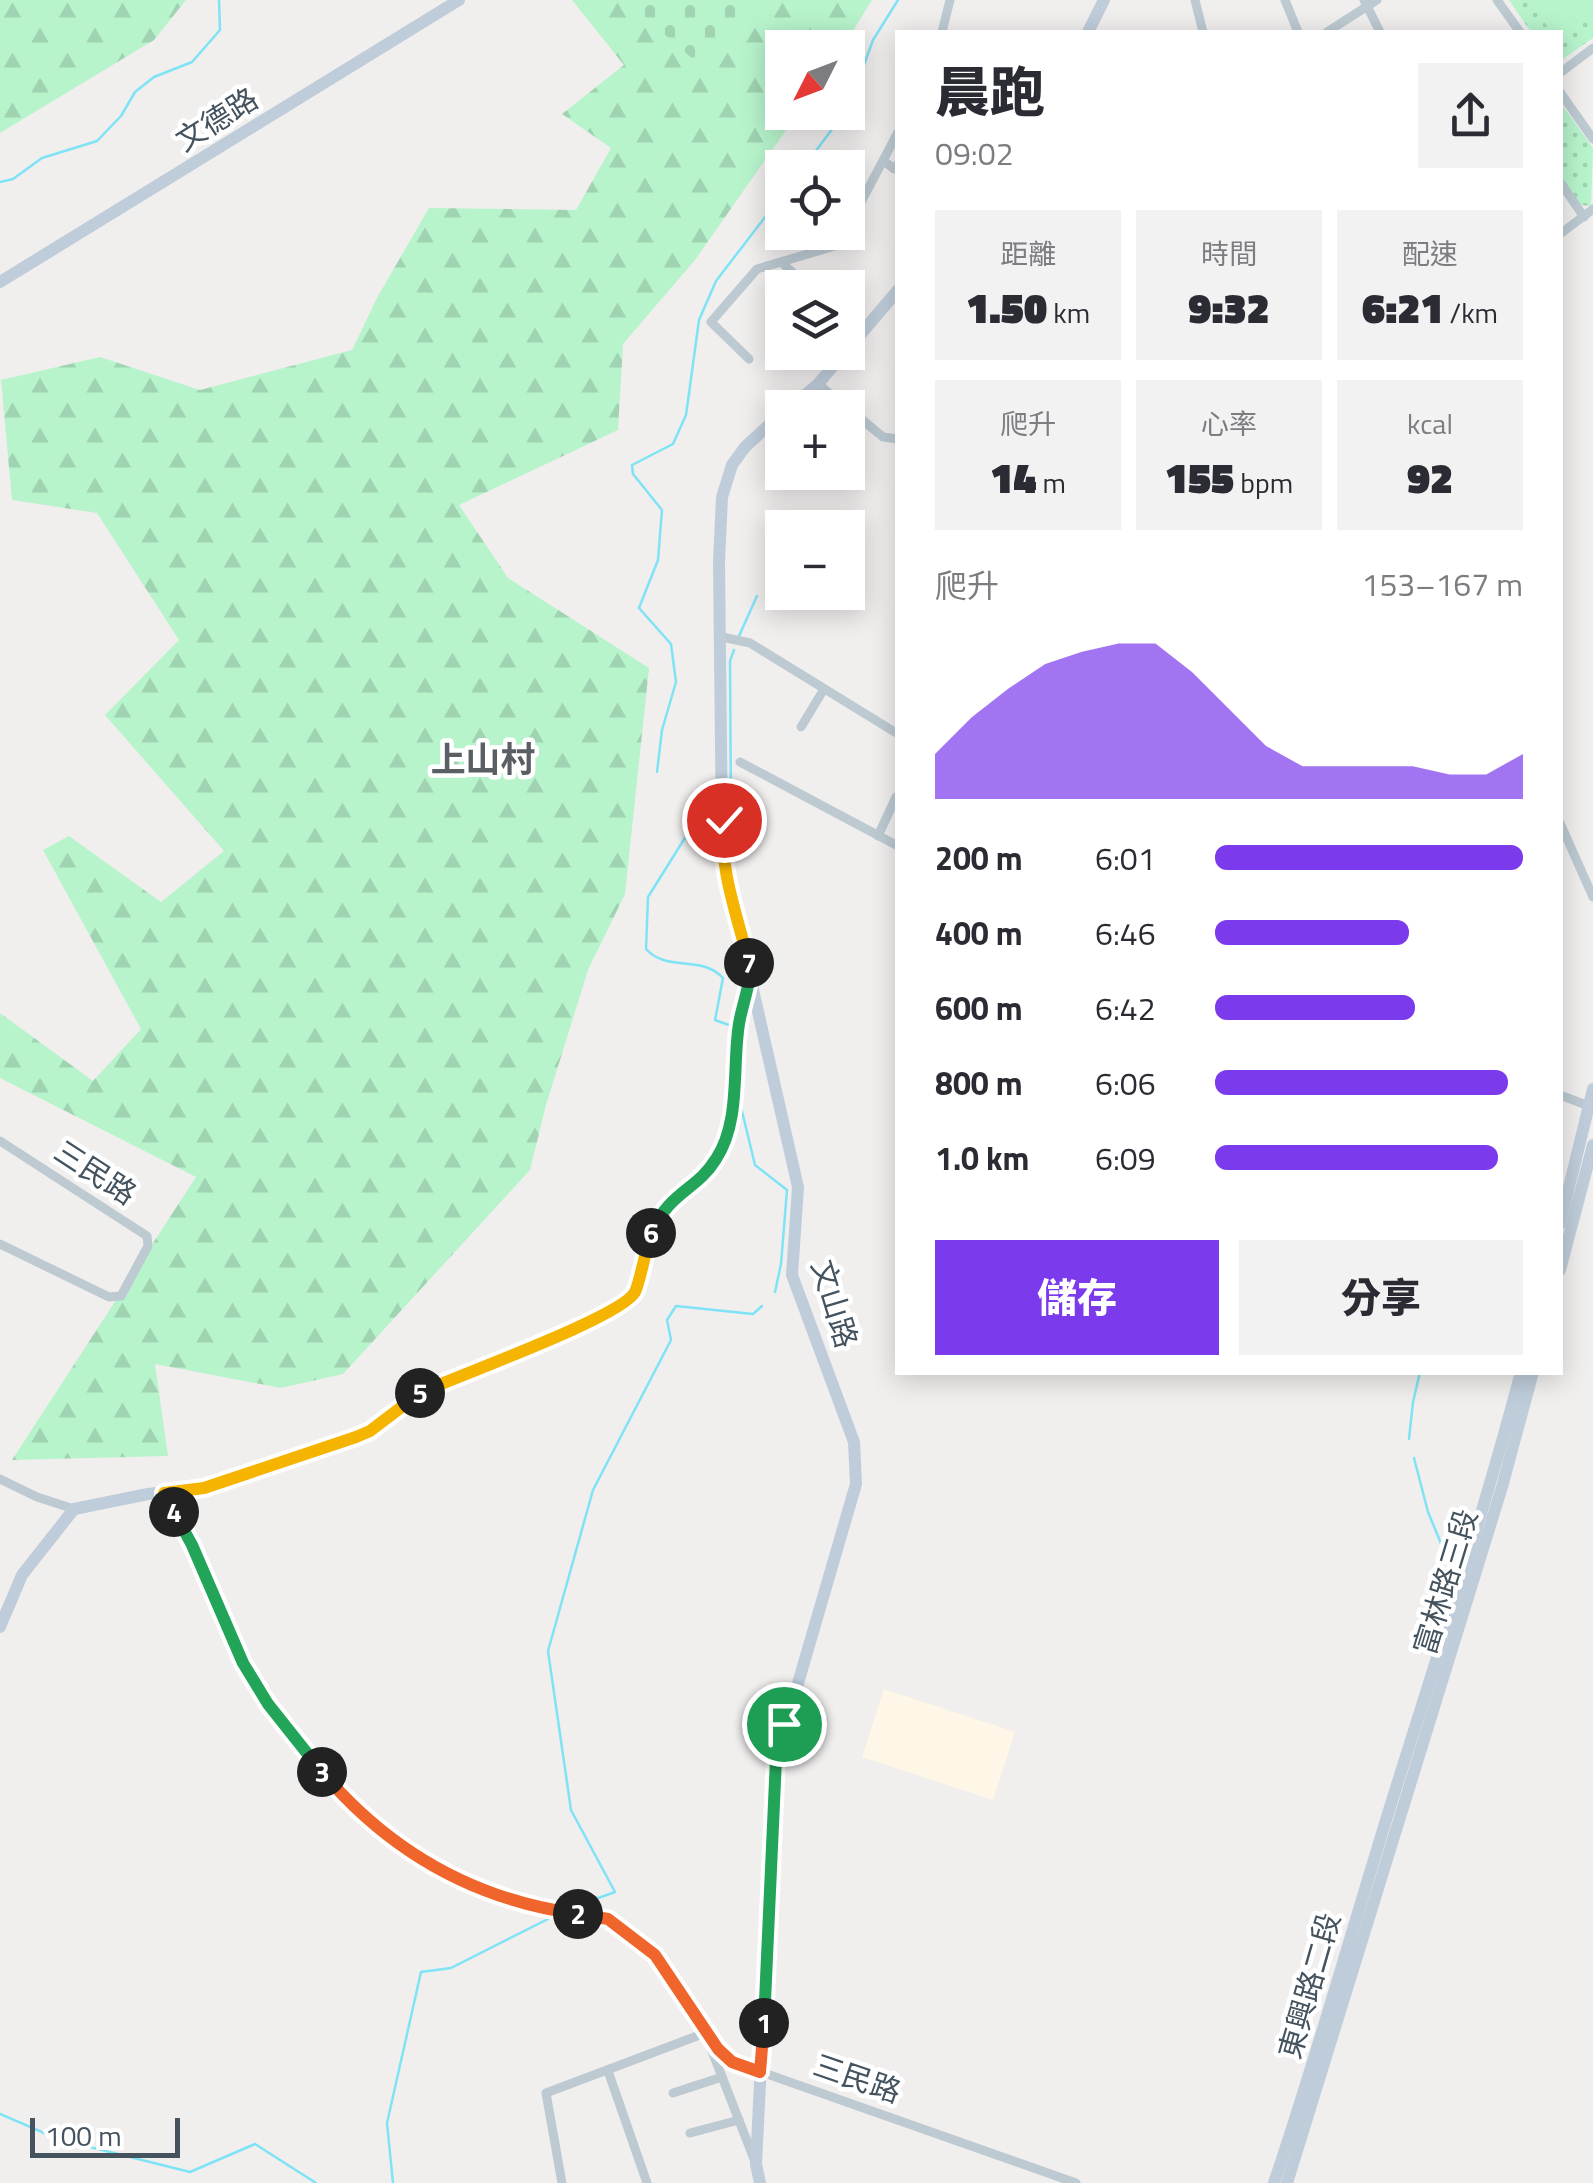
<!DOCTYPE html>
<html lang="zh-TW">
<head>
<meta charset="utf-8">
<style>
	body { margin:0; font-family:"Titillium Web","Noto Sans TC",sans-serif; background:#f2f2f3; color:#2b2b33; height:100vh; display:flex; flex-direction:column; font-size:38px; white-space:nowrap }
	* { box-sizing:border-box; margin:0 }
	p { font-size:32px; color:#7c7c81 }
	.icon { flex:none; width:55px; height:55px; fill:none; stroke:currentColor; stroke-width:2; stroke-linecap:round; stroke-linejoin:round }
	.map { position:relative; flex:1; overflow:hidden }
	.details { position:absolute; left:895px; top:30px; width:668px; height:1345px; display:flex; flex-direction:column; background:#fff; border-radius:0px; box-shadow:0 5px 25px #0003 }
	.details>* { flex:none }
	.needle { width:65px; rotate:228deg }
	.tools { position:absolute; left:765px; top:30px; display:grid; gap:20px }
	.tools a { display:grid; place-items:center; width:100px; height:100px; border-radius:0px; background:#fff; box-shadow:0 5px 25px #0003; font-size:50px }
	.scale { position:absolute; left:30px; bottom:25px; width:150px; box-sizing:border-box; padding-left:10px; border:5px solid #44535e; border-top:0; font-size:28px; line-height:35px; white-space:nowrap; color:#44535e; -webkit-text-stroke:8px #fff; paint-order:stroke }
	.pin { position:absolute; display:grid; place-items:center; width:85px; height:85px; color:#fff; margin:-42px; border:5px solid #fff; border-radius:50%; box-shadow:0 2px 10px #0007 }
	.km { position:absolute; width:50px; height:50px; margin:-25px; border-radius:50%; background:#222; color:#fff; font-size:28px; line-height:50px; text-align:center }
	.round { display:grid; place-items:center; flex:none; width:105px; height:105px; border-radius:0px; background:#f2f2f3 }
	.head { display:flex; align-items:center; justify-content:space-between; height:170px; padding:0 40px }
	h1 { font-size:55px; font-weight:800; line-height:75px }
	.figures { display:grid; grid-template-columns:repeat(3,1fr); gap:15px; height:170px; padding:10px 40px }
	.figures div { display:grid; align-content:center; border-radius:0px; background:#f2f2f3; text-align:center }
	.figures b { font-size:42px; font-weight:800 }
	.figures small { font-size:28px; font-weight:400 }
	.figures p { font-size:28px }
	.chart { height:280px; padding:20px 40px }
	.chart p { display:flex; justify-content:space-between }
	.chart svg { width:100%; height:180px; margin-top:10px; fill:#7c3aed; opacity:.7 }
	.primary-button { display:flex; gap:20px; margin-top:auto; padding:20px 40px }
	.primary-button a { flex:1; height:115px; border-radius:0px; background:#7c3aed; color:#fff; font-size:40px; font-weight:800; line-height:115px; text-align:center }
	.primary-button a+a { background:#f2f2f3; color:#2b2b33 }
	ul { padding:0 40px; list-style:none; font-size:32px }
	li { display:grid; grid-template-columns:160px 120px 1fr; align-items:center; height:75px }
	li i { height:25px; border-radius:12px; background:#7c3aed }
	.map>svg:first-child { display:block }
	.commercial { fill:#fef6e6 }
	.green { fill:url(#green-dots) }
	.forest { fill:url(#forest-firs) }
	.cemetery { fill:url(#cemetery-stones) }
	.pitch { fill:#b7f4cc }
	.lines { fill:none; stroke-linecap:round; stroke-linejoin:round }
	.stream { stroke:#7fe3f6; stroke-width:2.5 }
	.street { stroke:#bdcad2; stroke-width:9 }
	.secondary { stroke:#bfcdda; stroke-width:12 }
	.split-1-casing { stroke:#fff; stroke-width:20 }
	.split-2-casing { stroke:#fff; stroke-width:20 }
	.split-3-casing { stroke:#fff; stroke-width:20 }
	.split-4-casing { stroke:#fff; stroke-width:20 }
	.split-5-casing { stroke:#fff; stroke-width:20 }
	.split-6-casing { stroke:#fff; stroke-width:20 }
	.split-7-casing { stroke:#fff; stroke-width:20 }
	.split-8-casing { stroke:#fff; stroke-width:20 }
	.split-1 { stroke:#22a559; stroke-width:12 }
	.split-2 { stroke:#f0652b; stroke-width:12 }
	.split-3 { stroke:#f0652b; stroke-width:12 }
	.split-4 { stroke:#22a559; stroke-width:12 }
	.split-5 { stroke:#f5b400; stroke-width:12 }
	.split-6 { stroke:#f5b400; stroke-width:12 }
	.split-7 { stroke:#22a559; stroke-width:12 }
	.split-8 { stroke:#f5b400; stroke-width:12 }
	.labels { text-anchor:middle; stroke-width:9; stroke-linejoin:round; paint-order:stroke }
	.street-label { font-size:30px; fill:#44535e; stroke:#fff }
	.quarter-label { font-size:35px; font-weight:bold; fill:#5a5f64; stroke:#fff }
</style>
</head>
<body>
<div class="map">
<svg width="1593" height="2183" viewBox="0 0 1593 2183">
	<defs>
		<pattern id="green-dots" width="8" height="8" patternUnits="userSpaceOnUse" patternTransform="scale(2.5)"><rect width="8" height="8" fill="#b7f4cc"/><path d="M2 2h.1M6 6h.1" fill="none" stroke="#9fd3b2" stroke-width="1.8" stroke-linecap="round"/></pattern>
		<pattern id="forest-firs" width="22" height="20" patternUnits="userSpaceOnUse" patternTransform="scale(2.5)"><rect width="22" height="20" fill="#b7f4cc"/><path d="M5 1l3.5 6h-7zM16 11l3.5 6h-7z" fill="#9fd3b2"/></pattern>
		<pattern id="cemetery-stones" width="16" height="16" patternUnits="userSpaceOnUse" patternTransform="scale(2.5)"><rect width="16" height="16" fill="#b7f4cc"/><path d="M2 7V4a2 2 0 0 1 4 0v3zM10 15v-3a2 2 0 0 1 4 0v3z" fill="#9fd3b2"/></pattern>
	</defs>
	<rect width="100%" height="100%" fill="#f1eeee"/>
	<!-- commercial -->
	<path class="commercial" d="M884 1689 1015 1732 993 1800 862 1757Z"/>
	<!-- green -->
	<g class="green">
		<path d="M1509 0H1593V38L1560 61V32H1531Z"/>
		<path d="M1560 102 1593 148 1591 206 1580 205 1560 175Z"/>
	</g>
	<!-- forest -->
	<g class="forest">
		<path d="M0 0H186L154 40 0 133Z"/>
		<path d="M572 0H872L843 47 782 48V112L798 113 695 260 623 344 618 430 459 505 508 578 649 668 625 894 588 970 546 1105 530 1170 343 1374 281 1388 155 1364 168 1456 12 1460 196 1177 0 1078V1013L93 1081 141 1029 43 850 69 836 161 902 224 851 105 715 179 640 97 513 12 500 1 380 100 357 200 390 352 350 378 296 429 208 576 210 611 148 562 114 624 65Z"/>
	</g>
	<!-- cemetery -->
	<path class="cemetery" d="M626 0H763L704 69Z"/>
	<!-- pitch -->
	<path class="pitch" d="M1549 0H1593V12L1560 34 1551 32 1535 9Z"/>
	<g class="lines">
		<!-- stream -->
		<g class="stream">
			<path d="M848 109 873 40 898 0"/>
			<path d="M803 168 845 112"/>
			<path d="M0 182 13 179 42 158 97 141 121 116 135 92 154 77 192 62 220 30 219 0"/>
			<path d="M739 636 757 596"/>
			<path d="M657 772 662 730 676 682 671 644 639 608 658 560 662 510 633 474 632 465 673 444 686 415 699 320 716 281 782 195"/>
			<path d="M731 808 730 661 734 650"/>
			<path d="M688 833 648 897 646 949C668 973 701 954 723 978L715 1020 729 1025"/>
			<path d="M740 1103 755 1165 787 1190 781 1264 775 1292"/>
			<path d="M1409 1439 1413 1402 1420 1372"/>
			<path d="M1414 1458 1428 1512 1445 1553"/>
			<path d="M576 1906 615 1892 571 1810 548 1651 593 1490 671 1340 667 1320 676 1306 753 1314 762 1306"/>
			<path d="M0 2114 58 2139 190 2172 255 2144 316 2183"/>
			<path d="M393 2183 387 2123 421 1972 451 1968 550 1918"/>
		</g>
		<!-- street -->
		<g class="street">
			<path d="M1195 0 1203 32"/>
			<path d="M1285 0 1298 32"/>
			<path d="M1364 0 1380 32"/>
			<path d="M1497 0 1520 32"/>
			<path d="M942 32 950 0"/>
			<path d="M1327 32 1377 0"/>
			<path d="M1560 73 1593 48"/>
			<path d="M1560 92 1593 139"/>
			<path d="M884 161 894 169 898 164"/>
			<path d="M1560 182 1584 217"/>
			<path d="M848 227 898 132"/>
			<path d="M1560 234 1593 209"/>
			<path d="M781 262 810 288"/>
			<path d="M749 359 711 322 757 269 838 245 845 232"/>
			<path d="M818 384 847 408"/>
			<path d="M848 408 883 437 898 439"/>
			<path d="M722 637 750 643 898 734"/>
			<path d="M801 727 824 689"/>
			<path d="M740 762 898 846"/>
			<path d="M1560 823 1593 897"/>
			<path d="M878 836 896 797"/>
			<path d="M1560 1095 1589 1106"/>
			<path d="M0 1141 147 1236 148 1246 121 1296 109 1297 0 1244"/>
			<path d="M0 1479 37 1497 74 1509"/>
			<path d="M164 1493C182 1527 199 1560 215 1595 225 1618 233 1643 244 1665 285 1742 363 1834 442 1871 472 1885 503 1900 534 1908 567 1916 600 1911 628 1932 677 1968 690 2024 733 2062L1076 2183"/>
			<path d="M608 2071 647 2183"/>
			<path d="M673 2093 722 2077"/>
			<path d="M690 2133 739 2120"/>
			<path d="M562 2183 546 2093 705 2033 754 2159"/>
		</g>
		<!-- secondary -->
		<g class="secondary">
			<path d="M1088 32 1104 0"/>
			<path d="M0 282 459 0"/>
			<path d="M848 349 898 290"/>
			<path d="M790 408 818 384 845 352"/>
			<path d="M1560 1224 1593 1089"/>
			<path d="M1560 1270 1593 1145"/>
			<path d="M0 1627 22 1575 74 1509 148 1494 204 1488 356 1437 371 1431 409 1398 548 1339 574 1331 605 1316 635 1292 641 1265 661 1212 710 1168 728 1134 733 1112 739 1023 749 976"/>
			<path d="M760 2183 756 2164 776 1759 856 1484 854 1442 792 1275 798 1187 730 889 722 836 719 562 722 497 732 465 745 447 782 413"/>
			<path d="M1274 2183C1316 2059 1351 1933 1390 1807 1435 1663 1482 1519 1521 1372"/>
			<path d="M1287 2183 1502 1487 1533 1372"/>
		</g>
	</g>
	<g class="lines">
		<!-- split-1 casing -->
		<g class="split-1-casing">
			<path id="split-1" d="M764 2023 776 1759 784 1724"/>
		</g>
		<!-- split-2 casing -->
		<g class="split-2-casing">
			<path id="split-2" d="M578 1914 608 1919 655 1955 718 2049 732 2062 760 2072 764 2023"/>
		</g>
		<!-- split-3 casing -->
		<g class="split-3-casing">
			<path id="split-3" d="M322 1772C389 1851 475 1900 578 1914"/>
		</g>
		<!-- split-4 casing -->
		<g class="split-4-casing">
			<path id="split-4" d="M174 1512 192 1545 243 1663 268 1704 322 1772"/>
		</g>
		<!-- split-5 casing -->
		<g class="split-5-casing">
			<path id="split-5" d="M174 1512 164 1493 204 1488 356 1437 370 1431 420 1393"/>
		</g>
		<!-- split-6 casing -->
		<g class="split-6-casing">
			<path id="split-6" d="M420 1393C456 1376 622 1317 635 1292 640 1282 646 1248 651 1233"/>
		</g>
		<!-- split-7 casing -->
		<g class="split-7-casing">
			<path id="split-7" d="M651 1233C670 1191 697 1190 716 1159 741 1121 732 1067 739 1024 742 1004 752 983 749 963"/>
		</g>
		<!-- split-8 casing -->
		<g class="split-8-casing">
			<path id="split-8" d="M724 820C718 867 738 918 749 963"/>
		</g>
		<!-- split-1 -->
		<use href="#split-1" class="split-1"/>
		<!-- split-2 -->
		<use href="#split-2" class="split-2"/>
		<!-- split-3 -->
		<use href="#split-3" class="split-3"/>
		<!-- split-4 -->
		<use href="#split-4" class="split-4"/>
		<!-- split-5 -->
		<use href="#split-5" class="split-5"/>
		<!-- split-6 -->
		<use href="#split-6" class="split-6"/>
		<!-- split-7 -->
		<use href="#split-7" class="split-7"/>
		<!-- split-8 -->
		<use href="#split-8" class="split-8"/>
	</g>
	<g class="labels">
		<!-- street labels -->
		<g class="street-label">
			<text transform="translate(217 120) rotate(-32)" y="10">文德路</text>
			<text transform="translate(95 1173) rotate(33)" y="10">三民路</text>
			<text transform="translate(834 1304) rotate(73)" y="10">文山路</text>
			<text transform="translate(1446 1582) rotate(-73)" y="10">富林路三段</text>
			<text transform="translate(1310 1986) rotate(-74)" y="10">東興路二段</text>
			<text transform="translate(857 2079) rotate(19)" y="10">三民路</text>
		</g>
		<!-- quarter labels -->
		<g class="quarter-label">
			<text x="483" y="772">上山村</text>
		</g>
	</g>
</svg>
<div class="tools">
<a><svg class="needle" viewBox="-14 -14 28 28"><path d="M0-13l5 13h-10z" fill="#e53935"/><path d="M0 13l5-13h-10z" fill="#7c7c81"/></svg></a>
<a><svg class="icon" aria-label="locate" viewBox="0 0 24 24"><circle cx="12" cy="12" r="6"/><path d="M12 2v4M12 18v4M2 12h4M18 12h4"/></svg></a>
<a><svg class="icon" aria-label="layers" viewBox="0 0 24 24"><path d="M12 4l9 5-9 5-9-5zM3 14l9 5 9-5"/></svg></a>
<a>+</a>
<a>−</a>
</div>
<div class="scale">100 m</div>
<div class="pin" style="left:784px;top:1724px;background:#1e9e55"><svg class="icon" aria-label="arrive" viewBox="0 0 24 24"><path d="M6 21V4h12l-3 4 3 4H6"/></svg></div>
<div class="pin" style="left:724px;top:820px;background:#d93025"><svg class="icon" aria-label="check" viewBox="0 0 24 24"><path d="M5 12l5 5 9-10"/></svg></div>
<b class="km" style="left:764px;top:2023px">1</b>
<b class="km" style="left:578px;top:1914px">2</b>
<b class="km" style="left:322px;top:1772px">3</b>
<b class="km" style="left:174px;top:1512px">4</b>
<b class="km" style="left:420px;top:1393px">5</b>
<b class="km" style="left:651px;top:1233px">6</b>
<b class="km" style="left:749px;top:963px">7</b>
<section class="details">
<div class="head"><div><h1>晨跑</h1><p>09:02</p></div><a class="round"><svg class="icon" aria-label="share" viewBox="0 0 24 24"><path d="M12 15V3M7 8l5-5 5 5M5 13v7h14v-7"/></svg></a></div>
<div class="figures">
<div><p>距離</p><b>1.50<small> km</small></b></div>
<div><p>時間</p><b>9:32</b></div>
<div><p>配速</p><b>6:21<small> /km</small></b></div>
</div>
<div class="figures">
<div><p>爬升</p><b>14<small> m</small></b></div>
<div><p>心率</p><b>155<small> bpm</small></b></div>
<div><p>kcal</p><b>92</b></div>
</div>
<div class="chart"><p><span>爬升</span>153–167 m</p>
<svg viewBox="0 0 160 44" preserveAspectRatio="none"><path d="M0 44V33L10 24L20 17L30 11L40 8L50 6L60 6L70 13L80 22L90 31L100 36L110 36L120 36L130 36L140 38L150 38L160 33V44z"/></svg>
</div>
<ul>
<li><b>200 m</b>6:01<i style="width:100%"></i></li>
<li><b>400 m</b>6:46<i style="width:63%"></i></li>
<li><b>600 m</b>6:42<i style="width:65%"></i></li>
<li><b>800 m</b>6:06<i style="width:95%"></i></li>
<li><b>1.0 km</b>6:09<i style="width:92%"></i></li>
</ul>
<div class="primary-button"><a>儲存</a><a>分享</a></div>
</section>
</div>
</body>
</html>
